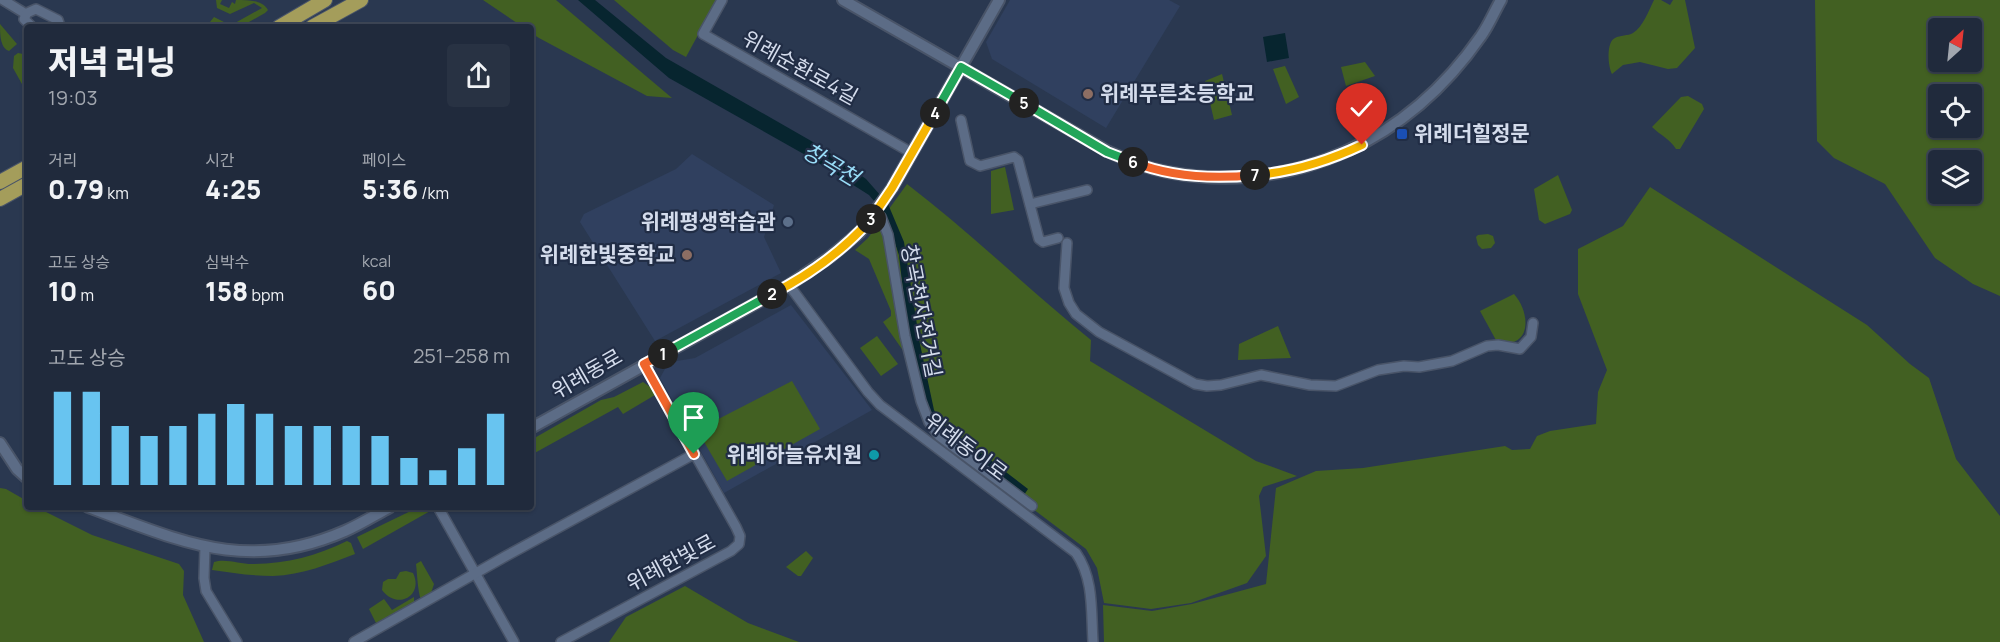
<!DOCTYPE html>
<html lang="ko">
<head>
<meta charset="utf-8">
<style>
	body { margin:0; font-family:Manrope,"Noto Sans KR",sans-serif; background:#283243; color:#f1f3f6; height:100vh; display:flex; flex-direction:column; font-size:22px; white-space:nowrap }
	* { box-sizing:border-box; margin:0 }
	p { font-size:20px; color:#a2a7af }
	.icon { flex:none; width:33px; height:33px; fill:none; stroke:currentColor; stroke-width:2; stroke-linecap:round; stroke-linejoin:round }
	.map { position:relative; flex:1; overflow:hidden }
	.details { position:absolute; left:24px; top:24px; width:510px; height:486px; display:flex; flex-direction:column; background:#202a3c; border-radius:6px; box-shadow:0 2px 4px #0004,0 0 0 2px #3d4656 }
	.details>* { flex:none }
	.needle { width:39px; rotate:27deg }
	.controls { position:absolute; left:1928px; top:18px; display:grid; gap:12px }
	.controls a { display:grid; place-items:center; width:54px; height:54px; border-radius:6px; background:#202a3c; box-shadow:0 2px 4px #0004,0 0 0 2px #3d4656; font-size:30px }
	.pin { position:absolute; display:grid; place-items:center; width:51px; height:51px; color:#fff; margin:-62px -26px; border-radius:50% 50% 50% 0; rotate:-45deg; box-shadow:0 0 6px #0007 }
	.pin .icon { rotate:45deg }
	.km { position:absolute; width:30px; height:30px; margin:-15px; border-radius:50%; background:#222; color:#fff; font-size:16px; line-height:30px; text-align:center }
	.round { display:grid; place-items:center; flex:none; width:63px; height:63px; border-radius:6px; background:#283243 }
	.headline { display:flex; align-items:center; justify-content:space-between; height:102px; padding:0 24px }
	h1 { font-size:33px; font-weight:800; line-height:45px }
	.metrics { display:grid; grid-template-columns:repeat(3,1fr); gap:9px; height:102px; padding:6px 24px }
	.metrics div { display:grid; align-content:center }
	.metrics b { font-size:26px; font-weight:800 }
	.metrics small { font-size:16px; font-weight:400 }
	.metrics p { font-size:16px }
	.chart { height:168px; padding:12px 24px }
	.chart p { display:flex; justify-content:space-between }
	.chart svg { width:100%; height:108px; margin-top:6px; stroke:#68c4f0; stroke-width:6 }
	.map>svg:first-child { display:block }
	.built { fill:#30405f }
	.green { fill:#426022; fill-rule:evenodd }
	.water { fill:#07252f }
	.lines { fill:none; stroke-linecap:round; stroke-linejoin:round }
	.minor-casing { stroke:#495468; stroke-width:12 }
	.tertiary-casing { stroke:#495468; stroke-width:14 }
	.primary-casing { stroke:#495468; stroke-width:16 }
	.minor { stroke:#5c6c86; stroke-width:9 }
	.tertiary { stroke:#5c6c86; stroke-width:10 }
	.primary { stroke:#a49d5b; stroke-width:14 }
	.split-1-casing { stroke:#fff; stroke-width:12 }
	.split-2-casing { stroke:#fff; stroke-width:12 }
	.split-3-casing { stroke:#fff; stroke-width:12 }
	.split-4-casing { stroke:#fff; stroke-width:12 }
	.split-5-casing { stroke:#fff; stroke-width:12 }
	.split-6-casing { stroke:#fff; stroke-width:12 }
	.split-7-casing { stroke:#fff; stroke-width:12 }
	.split-8-casing { stroke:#fff; stroke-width:12 }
	.split-1 { stroke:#f0652b; stroke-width:8 }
	.split-2 { stroke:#22a559; stroke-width:8 }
	.split-3 { stroke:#f5b400; stroke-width:8 }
	.split-4 { stroke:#f5b400; stroke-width:8 }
	.split-5 { stroke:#22a559; stroke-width:8 }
	.split-6 { stroke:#22a559; stroke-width:8 }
	.split-7 { stroke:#f0652b; stroke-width:8 }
	.split-8 { stroke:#f5b400; stroke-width:8 }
	.education-dot { fill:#8d6e63; stroke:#212d45; stroke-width:2 }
	.transit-dot { fill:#1a4fb4; stroke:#212d45; stroke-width:2 }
	.service-dot { fill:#5c6f8a; stroke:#212d45; stroke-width:2 }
	.culture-dot { fill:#0f9aa8; stroke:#212d45; stroke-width:2 }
	.labels { text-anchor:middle; stroke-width:4.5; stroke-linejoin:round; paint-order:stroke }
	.street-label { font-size:21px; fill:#d4dcec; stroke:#212d45 }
	.poi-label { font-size:21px; font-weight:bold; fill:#d4dcec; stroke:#212d45; text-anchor:end }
	.water-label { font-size:22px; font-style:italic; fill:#99ddf8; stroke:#212d45 }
</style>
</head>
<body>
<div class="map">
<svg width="2000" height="642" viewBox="0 0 2000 642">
	<rect width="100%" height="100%" fill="#2a3850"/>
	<!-- built -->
	<g class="built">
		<path d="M1010 0H1169L1180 6 1106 128 992 59 986 42Z"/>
		<path d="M692 154 774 205 764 237 781 273 655 341 580 222 584 214 676 169Z"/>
		<path d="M791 305 872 410 724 493 660 378 665 369 677 361 695 358Z"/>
	</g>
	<!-- green -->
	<g class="green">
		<path d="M216 0H222L220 4 229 8 232 2 235 4 236 0C249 0 262 0 268 10L265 13 240 27H212L210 22 214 17 226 23H235L262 8 254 3 230 14 217 8Z"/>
		<path d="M483 0H556L672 98 647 96 539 38 531 33V27H523Z"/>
		<path d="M614 0H717L686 57 673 50Z"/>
		<path d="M1654 0H1661L1670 5 1673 0H1685L1695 48 1677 68 1668 69 1640 62 1623 65 1612 74C1608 66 1606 42 1615 38 1620 35 1628 36 1633 33 1643 27 1649 10 1654 0Z"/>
		<path d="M1815 0H2000V296L1973 284 1935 258 1885 184 1834 158 1817 141ZM1938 28H1971V62H1938ZM1938 94H1971V128H1938ZM1938 160H1971V194H1938Z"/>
		<path d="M0 24 17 44 9 51C0 48 0 34 0 24Z"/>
		<path d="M18 53 23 54 27 62V93L13 68 14 56Z"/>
		<path d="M1365 62 1375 76 1346 86 1341 67Z"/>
		<path d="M1285 66 1299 97 1286 104 1273 69Z"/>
		<path d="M1222 74 1232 115 1214 120 1205 81Z"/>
		<path d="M1688 96 1702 104 1704 109 1680 149H1676C1670 139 1660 135 1652 127L1681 97Z"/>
		<path d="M1005 167 1014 210 991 214V171Z"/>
		<path d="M1558 175 1572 210 1570 214 1545 224 1539 220 1534 189Z"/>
		<path d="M907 184C971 233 1028 289 1091 340L1090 361 1256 461 1297 476 1263 487 1259 496 1266 556 1247 583 1191 603 1151 609 1104 603 1097 568 1086 549 935 435 911 362 883 322 891 316V311L869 259 855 250 868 238Z"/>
		<path d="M1650 187 1867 325 1910 364 1929 378 1956 459 2000 516V642H1104L1103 605 1152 611 1192 604 1266 584 1276 488 1316 471 1363 468 1505 446 1512 450 1530 449 1537 436 1550 431 1596 424 1598 392 1607 370 1578 294V249L1623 226Z"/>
		<path d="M1488 234 1493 236 1495 243 1491 248 1482 249 1478 245 1476 237 1478 235Z"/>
		<path d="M1514 294C1531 313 1532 350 1497 342L1480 311Z"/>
		<path d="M1278 326 1291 358 1238 360 1239 344Z"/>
		<path d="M877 336 898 364 881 376 860 348Z"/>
		<path d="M792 381 820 429 727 481 697 430Z"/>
		<path d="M643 382 650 387 655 395 623 414 618 407 531 455V440L601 400 614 397Z"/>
		<path d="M0 488 6 489 27 501V507H36L92 535 179 564 184 571 183 595 204 642H0Z"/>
		<path d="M419 507 431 508 432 510 363 549 357 537Z"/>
		<path d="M347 541 351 543 355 554C329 564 302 575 273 576 253 576 232 573 212 570L214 562C225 558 240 564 252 564 286 564 316 556 347 541Z"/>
		<path d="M806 551 813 558 801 576H798L786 567Z"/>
		<path d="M421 561 434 584 431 593 421 599C418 594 417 572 416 564Z"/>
		<path d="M406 571 413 573C424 595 398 611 382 590L383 582 388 579H396L400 572Z"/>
		<path d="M685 586 748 623 799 642H609L626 617Z"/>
		<path d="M414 597V602L376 623 369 609 384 599 392 610Z"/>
	</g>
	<!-- water -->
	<g class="water">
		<path d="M578 0H595L666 58 820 146 866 179 888 204 904 242 920 344 934 410 943 424 1028 489 1024 495 941 430 935 425 928 411 908 335 899 255 885 214 869 195 809 157 669 78Z"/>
		<path d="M1285 33 1289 58 1267 62 1263 37Z"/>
	</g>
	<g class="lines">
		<!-- minor casing -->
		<g class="minor-casing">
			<g id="minor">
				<path d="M3 0 26 14"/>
				<path d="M722 0 703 34 912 153"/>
				<path d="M32 27 24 19 27 13 36 9 58 20 60 27"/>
				<path d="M961 120 970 161 980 166 1014 157 1018 160 1039 239 1043 242 1058 238"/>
				<path d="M1030 204 1087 190"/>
				<path d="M881 217 888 235 905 336 921 401 929 422 939 436 1032 506"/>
				<path d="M1067 243 1064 288 1069 303 1076 314 1099 332 1195 384 1207 386 1221 385 1261 375 1310 385 1336 386 1378 370 1404 366 1419 367 1452 361 1487 346 1498 345 1520 349 1531 337 1533 323"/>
				<path d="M789 285 868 392 880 405 1076 553C1094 579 1091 611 1093 642"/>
				<path d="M438 507 514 642"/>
				<path d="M205 547 204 578 206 591 237 642"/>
				<path d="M354 642 506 556 694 454"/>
				<path d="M561 642 731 551 739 544 740 536 736 527 644 364"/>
			</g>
		</g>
		<!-- tertiary casing -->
		<g class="tertiary-casing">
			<g id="tertiary">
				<path d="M843 0 1107 151C1126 160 1146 168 1167 172 1294 196 1409 140 1481 36 1489 25 1494 12 1501 0"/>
				<path d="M531 428 789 285 830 257 860 232 892 188 999 0"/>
				<path d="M0 443 17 469 27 478"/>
				<path d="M88 507C181 541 247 574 345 531 361 524 375 515 390 507"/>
			</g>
		</g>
		<!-- primary casing -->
		<g class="primary-casing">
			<g id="primary">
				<path d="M279 27 325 0"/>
				<path d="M312 27 361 0"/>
				<path d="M0 182 27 167"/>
				<path d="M0 199 27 184"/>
			</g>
		</g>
		<!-- minor -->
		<use href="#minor" class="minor"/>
		<!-- tertiary -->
		<use href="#tertiary" class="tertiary"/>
		<!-- primary -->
		<use href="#primary" class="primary"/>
	</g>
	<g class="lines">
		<!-- split-1 casing -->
		<g class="split-1-casing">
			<path id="split-1" d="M663 354 644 364 694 454"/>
		</g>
		<!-- split-2 casing -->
		<g class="split-2-casing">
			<path id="split-2" d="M663 354 772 294"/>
		</g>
		<!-- split-3 casing -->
		<g class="split-3-casing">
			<path id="split-3" d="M772 294C809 275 844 250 871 219"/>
		</g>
		<!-- split-4 casing -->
		<g class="split-4-casing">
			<path id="split-4" d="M871 219 892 188 935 113"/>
		</g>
		<!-- split-5 casing -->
		<g class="split-5-casing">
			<path id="split-5" d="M935 113 961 67 1024 103"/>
		</g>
		<!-- split-6 casing -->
		<g class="split-6-casing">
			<path id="split-6" d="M1024 103 1107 152 1133 162"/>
		</g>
		<!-- split-7 casing -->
		<g class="split-7-casing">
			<path id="split-7" d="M1133 162C1171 177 1215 179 1255 175"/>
		</g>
		<!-- split-8 casing -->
		<g class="split-8-casing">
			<path id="split-8" d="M1255 175C1294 172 1328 161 1362 145"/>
		</g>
		<!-- split-1 -->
		<use href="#split-1" class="split-1"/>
		<!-- split-2 -->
		<use href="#split-2" class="split-2"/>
		<!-- split-3 -->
		<use href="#split-3" class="split-3"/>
		<!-- split-4 -->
		<use href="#split-4" class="split-4"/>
		<!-- split-5 -->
		<use href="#split-5" class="split-5"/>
		<!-- split-6 -->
		<use href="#split-6" class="split-6"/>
		<!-- split-7 -->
		<use href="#split-7" class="split-7"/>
		<!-- split-8 -->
		<use href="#split-8" class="split-8"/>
	</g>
	<!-- markers -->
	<g class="education-dot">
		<circle cx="1088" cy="94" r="6"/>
		<circle cx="687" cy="255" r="6"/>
	</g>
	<rect class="transit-dot" x="1396" y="128" width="12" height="12" rx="3"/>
	<circle class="service-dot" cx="788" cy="222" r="6"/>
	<circle class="culture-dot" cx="874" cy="455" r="6"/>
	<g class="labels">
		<!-- street labels -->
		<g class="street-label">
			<text transform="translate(800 68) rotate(29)" y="7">위례순환로4길</text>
			<text transform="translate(921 311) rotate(79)" y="7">창곡천자전거길</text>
			<text transform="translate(587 374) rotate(-30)" y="7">위례동로</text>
			<text transform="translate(966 447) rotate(37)" y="7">위례동이로</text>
			<text transform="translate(671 563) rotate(-28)" y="7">위례한빛로</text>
		</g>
		<!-- poi labels -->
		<g class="poi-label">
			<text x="1100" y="101" text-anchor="start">위례푸른초등학교</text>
			<text x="1414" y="141" text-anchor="start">위례더힐정문</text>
			<text x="776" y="229">위례평생학습관</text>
			<text x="675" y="262">위례한빛중학교</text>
			<text x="862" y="462">위례하늘유치원</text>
		</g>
		<!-- water labels -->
		<g class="water-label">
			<text transform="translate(831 164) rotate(31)" y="8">창곡천</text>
		</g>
	</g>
</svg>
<div class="controls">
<a><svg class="needle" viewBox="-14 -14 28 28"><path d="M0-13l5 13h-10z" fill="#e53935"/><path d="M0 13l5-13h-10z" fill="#a2a7af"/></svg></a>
<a><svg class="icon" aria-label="locate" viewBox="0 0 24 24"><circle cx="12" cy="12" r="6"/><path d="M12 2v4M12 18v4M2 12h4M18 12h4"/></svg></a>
<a><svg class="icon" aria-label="layers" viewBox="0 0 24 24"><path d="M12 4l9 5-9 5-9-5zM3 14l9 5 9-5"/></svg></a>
</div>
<div class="pin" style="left:694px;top:454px;background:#1e9e55"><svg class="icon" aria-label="arrive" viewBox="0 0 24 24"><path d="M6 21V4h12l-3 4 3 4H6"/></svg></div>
<div class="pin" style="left:1362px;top:145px;background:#d93025"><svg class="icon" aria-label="check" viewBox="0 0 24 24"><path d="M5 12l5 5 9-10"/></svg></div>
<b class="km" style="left:663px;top:354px">1</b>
<b class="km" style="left:772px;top:294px">2</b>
<b class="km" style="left:871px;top:219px">3</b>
<b class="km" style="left:935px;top:113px">4</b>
<b class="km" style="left:1024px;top:103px">5</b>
<b class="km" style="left:1133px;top:162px">6</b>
<b class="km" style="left:1255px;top:175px">7</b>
<section class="details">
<div class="headline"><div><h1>저녁 러닝</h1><p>19:03</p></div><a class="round"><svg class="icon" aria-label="share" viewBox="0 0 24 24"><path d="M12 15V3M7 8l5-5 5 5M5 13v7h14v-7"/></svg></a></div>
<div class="metrics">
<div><p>거리</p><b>0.79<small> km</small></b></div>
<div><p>시간</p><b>4:25</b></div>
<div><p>페이스</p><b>5:36<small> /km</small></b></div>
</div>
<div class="metrics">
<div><p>고도 상승</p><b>10<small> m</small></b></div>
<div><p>심박수</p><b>158<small> bpm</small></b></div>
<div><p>kcal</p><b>60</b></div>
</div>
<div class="chart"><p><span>고도 상승</span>251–258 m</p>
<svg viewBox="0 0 160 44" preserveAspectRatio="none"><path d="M5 44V6M15 44V6M25 44V20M35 44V24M45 44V20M55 44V15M65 44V11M75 44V15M85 44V20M95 44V20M105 44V20M115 44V24M125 44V33M135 44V38M145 44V29M155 44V15"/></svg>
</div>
</section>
</div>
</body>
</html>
